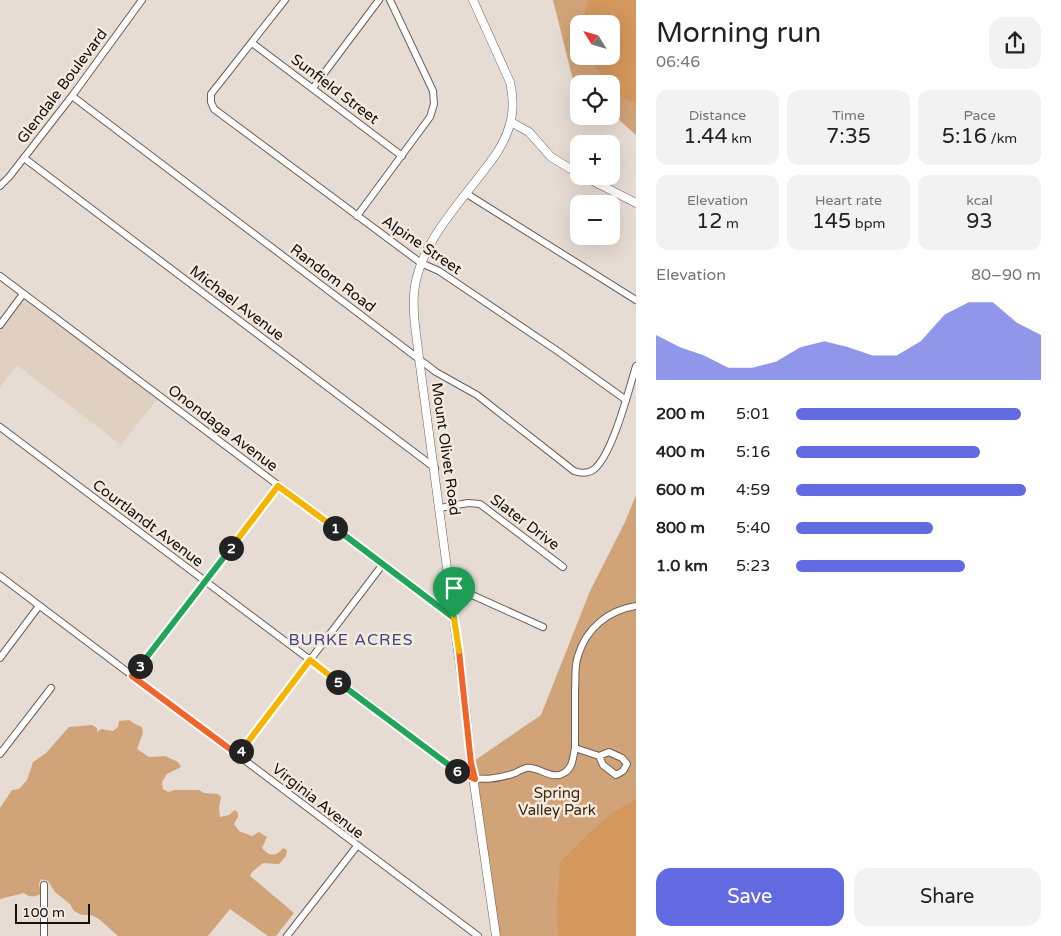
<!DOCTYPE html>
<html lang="en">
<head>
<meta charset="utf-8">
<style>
	body { margin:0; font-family:"Varela Round",sans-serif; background:#f2f2f2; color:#222; height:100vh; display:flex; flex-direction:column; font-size:19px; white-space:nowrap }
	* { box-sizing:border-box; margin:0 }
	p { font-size:16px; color:#767676 }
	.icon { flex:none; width:28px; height:28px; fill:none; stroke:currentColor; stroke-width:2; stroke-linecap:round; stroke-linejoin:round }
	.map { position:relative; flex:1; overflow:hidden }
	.drawer { display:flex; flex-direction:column; background:#fff; width:425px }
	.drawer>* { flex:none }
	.needle { width:32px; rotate:307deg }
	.controls { position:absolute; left:570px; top:15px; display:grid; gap:10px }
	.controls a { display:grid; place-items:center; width:50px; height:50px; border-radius:10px; background:#fff; box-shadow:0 5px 20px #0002; font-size:25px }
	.scale { position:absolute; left:15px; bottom:12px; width:75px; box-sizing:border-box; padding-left:5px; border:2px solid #13100d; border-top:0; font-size:14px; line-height:18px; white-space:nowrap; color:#13100d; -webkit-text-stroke:4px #f4eae0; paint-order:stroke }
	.pin { position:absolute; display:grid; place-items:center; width:42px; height:42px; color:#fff; margin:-51px -21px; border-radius:50% 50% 50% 0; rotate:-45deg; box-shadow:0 0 5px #0007 }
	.pin .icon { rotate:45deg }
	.km { position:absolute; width:25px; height:25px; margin:-12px; border-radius:50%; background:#222; color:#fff; font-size:14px; line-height:25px; text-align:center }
	.round { display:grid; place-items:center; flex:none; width:52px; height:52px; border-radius:15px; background:#f2f2f2 }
	.head { display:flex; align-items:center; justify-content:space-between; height:85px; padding:0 20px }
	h1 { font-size:28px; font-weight:600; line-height:38px }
	.figures { display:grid; grid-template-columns:repeat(3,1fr); gap:8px; height:85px; padding:5px 20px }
	.figures div { display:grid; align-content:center; border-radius:12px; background:#f2f2f2; text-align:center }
	.figures b { font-size:21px; font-weight:600 }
	.figures small { font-size:14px; font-weight:400 }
	.figures p { font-size:14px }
	.chart { height:140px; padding:10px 20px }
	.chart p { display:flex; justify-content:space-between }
	.chart svg { width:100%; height:90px; margin-top:5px; fill:#626ae2; opacity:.7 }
	.cta { display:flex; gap:10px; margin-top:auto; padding:10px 20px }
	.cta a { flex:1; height:58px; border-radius:15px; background:#626ae2; color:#fff; font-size:20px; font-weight:600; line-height:58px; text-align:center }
	.cta a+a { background:#f2f2f2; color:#222 }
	ul { padding:0 20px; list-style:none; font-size:16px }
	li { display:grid; grid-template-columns:80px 60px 1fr; align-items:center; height:38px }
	li i { height:12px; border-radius:6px; background:#626ae2 }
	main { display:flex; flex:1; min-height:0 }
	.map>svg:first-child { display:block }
	.built { fill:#e0d0c1 }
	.green { fill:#d1a378; fill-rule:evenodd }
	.water { fill:#d4975c }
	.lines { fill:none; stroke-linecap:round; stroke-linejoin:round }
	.minor-casing { stroke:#696058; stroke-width:8 }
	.tertiary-casing { stroke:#696058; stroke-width:9 }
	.minor { stroke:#fff; stroke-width:6 }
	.tertiary { stroke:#fff; stroke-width:8 }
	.split-1-casing { stroke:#fff; stroke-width:10 }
	.split-2-casing { stroke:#fff; stroke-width:10 }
	.split-3-casing { stroke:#fff; stroke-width:10 }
	.split-4-casing { stroke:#fff; stroke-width:10 }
	.split-5-casing { stroke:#fff; stroke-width:10 }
	.split-6-casing { stroke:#fff; stroke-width:10 }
	.split-7-casing { stroke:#fff; stroke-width:10 }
	.split-8-casing { stroke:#fff; stroke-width:10 }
	.split-1 { stroke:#22a559; stroke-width:6 }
	.split-2 { stroke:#f5b400; stroke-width:6 }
	.split-3 { stroke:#22a559; stroke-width:6 }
	.split-4 { stroke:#f0652b; stroke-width:6 }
	.split-5 { stroke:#f5b400; stroke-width:6 }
	.split-6 { stroke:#22a559; stroke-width:6 }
	.split-7 { stroke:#f0652b; stroke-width:6 }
	.split-8 { stroke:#f5b400; stroke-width:6 }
	.labels { text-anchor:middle; stroke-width:5; stroke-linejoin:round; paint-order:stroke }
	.street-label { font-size:15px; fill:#13100d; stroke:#f4eae0 }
	.park-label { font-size:15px; fill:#40270d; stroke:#f4eae0 }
	.neighbourhood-label { font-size:16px; letter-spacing:1px; fill:#3e4581; stroke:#f4eae0 }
</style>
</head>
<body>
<main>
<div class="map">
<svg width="636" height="936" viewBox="0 0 636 936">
	<rect width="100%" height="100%" fill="#e7dcd3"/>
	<!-- built -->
	<path class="built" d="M25 298 158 398 121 445 17 365 0 387V331Z"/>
	<!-- green -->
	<g class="green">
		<path d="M553 0H636V135L611 113V84H579L573 80ZM579 24H611V56H579Z"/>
		<path d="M636 495V936H496L471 763 541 715 590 591 625 522Z"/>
		<path d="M129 720 137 725 142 727 143 733 137 749 149 757 165 756 178 762 181 767 167 774 162 782 163 789 168 792 175 790H199L204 793 218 794 221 797 219 808 220 817 229 815 235 810 238 813V817L234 824 239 831 252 836 259 832 267 837 262 848C269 856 275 858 283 848L287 850 286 856 279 864 263 863 252 872 250 876 294 913 276 936H268L230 909 208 936H118L99 919 91 915H82L74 911 70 904 55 892 48 881 41 879 39 884 41 894C35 897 30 898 24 893L0 899V808L12 790 19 789 27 780 33 762 46 753 69 727 92 725 97 728V732L101 729 113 731 118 727 119 721Z"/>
	</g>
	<!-- water -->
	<g class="water">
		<path d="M588 0H636V104C628 99 612 94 611 84H609L596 68 591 56H611V24H582Z"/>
		<path d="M636 799V936H558L557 907 560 862 587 835 612 813Z"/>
	</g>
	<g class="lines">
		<!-- minor casing -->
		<g class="minor-casing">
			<g id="minor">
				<path d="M285 0 211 94V102L214 109 421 263 439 271 559 352 626 400"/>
				<path d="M252 43 402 156"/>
				<path d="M313 88 379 0"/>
				<path d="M72 96 436 372 477 395 574 471C580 473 587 474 593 470 612 457 629 389 636 366"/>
				<path d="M24 158 435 468"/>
				<path d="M0 186 9 177 72 96 142 0"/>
				<path d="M467 194 636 300"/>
				<path d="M357 216 430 117 434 104 433 91 390 0"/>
				<path d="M0 276 455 618"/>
				<path d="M0 325 23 294"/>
				<path d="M0 427 462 774C478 782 499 779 515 773 519 771 523 769 526 768 539 766 552 781 564 773 573 768 573 757 575 748 575 729 575 710 575 690 576 679 574 667 578 656 586 628 609 610 636 606"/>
				<path d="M440 508 468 503 480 504 563 567"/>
				<path d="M0 576 478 936"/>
				<path d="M450 585 543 627"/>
				<path d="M0 658 39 606"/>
				<path d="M133 676 278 486"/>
				<path d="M575 748 599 756 609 752 622 758 627 764 623 771 616 775 603 765 599 756"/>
				<path d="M0 754 51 688"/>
				<path d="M238 755 383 564"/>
				<path d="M44 885V936"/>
				<path d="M287 936 357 846"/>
			</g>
		</g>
		<!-- tertiary casing -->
		<g class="tertiary-casing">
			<g id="tertiary">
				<path d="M473 0 510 82C516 108 512 128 498 151 469 195 418 240 414 294 412 315 417 337 419 358L466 711 471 763 496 936"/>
				<path d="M511 122 529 132 551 157 579 174"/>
				<path d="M583 176 636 203"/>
			</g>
		</g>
		<!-- minor -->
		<use href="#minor" class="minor"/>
		<!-- tertiary -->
		<use href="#tertiary" class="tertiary"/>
	</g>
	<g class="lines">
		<!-- split-1 casing -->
		<g class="split-1-casing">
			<path id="split-1" d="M335 528 454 618"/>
		</g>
		<!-- split-2 casing -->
		<g class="split-2-casing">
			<path id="split-2" d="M231 548 278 486 335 528"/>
		</g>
		<!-- split-3 casing -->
		<g class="split-3-casing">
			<path id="split-3" d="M140 666 231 548"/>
		</g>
		<!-- split-4 casing -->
		<g class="split-4-casing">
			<path id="split-4" d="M140 666 132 676 238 755 241 751"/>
		</g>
		<!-- split-5 casing -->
		<g class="split-5-casing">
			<path id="split-5" d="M241 751 310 660 338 682"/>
		</g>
		<!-- split-6 casing -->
		<g class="split-6-casing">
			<path id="split-6" d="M338 682 457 771"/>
		</g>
		<!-- split-7 casing -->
		<g class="split-7-casing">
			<path id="split-7" d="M457 771 475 779 471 763 459 651"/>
		</g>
		<!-- split-8 casing -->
		<g class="split-8-casing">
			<path id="split-8" d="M454 618 459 651"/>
		</g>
		<!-- split-1 -->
		<use href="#split-1" class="split-1"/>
		<!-- split-2 -->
		<use href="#split-2" class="split-2"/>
		<!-- split-3 -->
		<use href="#split-3" class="split-3"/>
		<!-- split-4 -->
		<use href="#split-4" class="split-4"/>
		<!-- split-5 -->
		<use href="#split-5" class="split-5"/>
		<!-- split-6 -->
		<use href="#split-6" class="split-6"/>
		<!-- split-7 -->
		<use href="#split-7" class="split-7"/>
		<!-- split-8 -->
		<use href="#split-8" class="split-8"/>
	</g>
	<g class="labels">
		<!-- street labels -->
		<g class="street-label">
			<text transform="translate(62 86) rotate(-53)" y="5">Glendale Boulevard</text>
			<text transform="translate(335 89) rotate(37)" y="5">Sunfield Street</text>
			<text transform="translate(422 245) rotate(34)" y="5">Alpine Street</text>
			<text transform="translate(333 278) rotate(37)" y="5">Random Road</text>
			<text transform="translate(237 303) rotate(37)" y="5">Michael Avenue</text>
			<text transform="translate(223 428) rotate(37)" y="5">Onondaga Avenue</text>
			<text transform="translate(446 449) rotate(82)" y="5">Mount Olivet Road</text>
			<text transform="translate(525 522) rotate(37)" y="5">Slater Drive</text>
			<text transform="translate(148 523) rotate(37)" y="5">Courtlandt Avenue</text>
			<text transform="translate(318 801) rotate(38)" y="5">Virginia Avenue</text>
		</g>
		<!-- park labels -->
		<g class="park-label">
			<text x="557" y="798">Spring<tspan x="557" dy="17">Valley Park</tspan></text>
		</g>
		<!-- neighbourhood labels -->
		<g class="neighbourhood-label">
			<text x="351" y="645">BURKE ACRES</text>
		</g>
	</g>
</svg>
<div class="controls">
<a><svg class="needle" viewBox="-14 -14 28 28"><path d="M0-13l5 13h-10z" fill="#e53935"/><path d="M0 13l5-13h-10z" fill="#767676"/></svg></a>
<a><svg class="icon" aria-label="locate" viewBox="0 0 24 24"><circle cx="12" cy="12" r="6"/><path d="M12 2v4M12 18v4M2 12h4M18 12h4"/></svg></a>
<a>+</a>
<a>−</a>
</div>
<div class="scale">100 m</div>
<div class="pin" style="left:454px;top:618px;background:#1e9e55"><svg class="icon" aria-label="arrive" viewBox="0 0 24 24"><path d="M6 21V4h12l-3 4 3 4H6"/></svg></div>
<b class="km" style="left:335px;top:528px">1</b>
<b class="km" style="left:231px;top:548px">2</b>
<b class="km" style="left:140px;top:666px">3</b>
<b class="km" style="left:241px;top:751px">4</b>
<b class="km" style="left:338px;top:682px">5</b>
<b class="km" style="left:457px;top:771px">6</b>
</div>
<section class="drawer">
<div class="head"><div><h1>Morning run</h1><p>06:46</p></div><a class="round"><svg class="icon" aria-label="share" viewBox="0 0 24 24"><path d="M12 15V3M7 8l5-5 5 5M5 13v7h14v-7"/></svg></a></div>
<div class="figures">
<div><p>Distance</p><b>1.44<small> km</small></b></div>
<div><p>Time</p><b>7:35</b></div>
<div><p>Pace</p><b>5:16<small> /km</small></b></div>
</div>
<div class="figures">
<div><p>Elevation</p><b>12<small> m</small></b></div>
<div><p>Heart rate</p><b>145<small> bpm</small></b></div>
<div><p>kcal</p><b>93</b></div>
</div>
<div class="chart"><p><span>Elevation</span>80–90 m</p>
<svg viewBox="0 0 160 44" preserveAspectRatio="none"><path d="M0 44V22L10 28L20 32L30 38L40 38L50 35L60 28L70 25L80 28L90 32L100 32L110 25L120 12L130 6L140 6L150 16L160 22V44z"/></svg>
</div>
<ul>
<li><b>200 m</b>5:01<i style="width:92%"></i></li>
<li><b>400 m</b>5:16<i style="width:75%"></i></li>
<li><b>600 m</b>4:59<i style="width:94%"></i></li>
<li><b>800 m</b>5:40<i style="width:56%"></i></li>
<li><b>1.0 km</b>5:23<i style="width:69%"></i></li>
</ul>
<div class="cta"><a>Save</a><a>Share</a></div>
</section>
</main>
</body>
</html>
